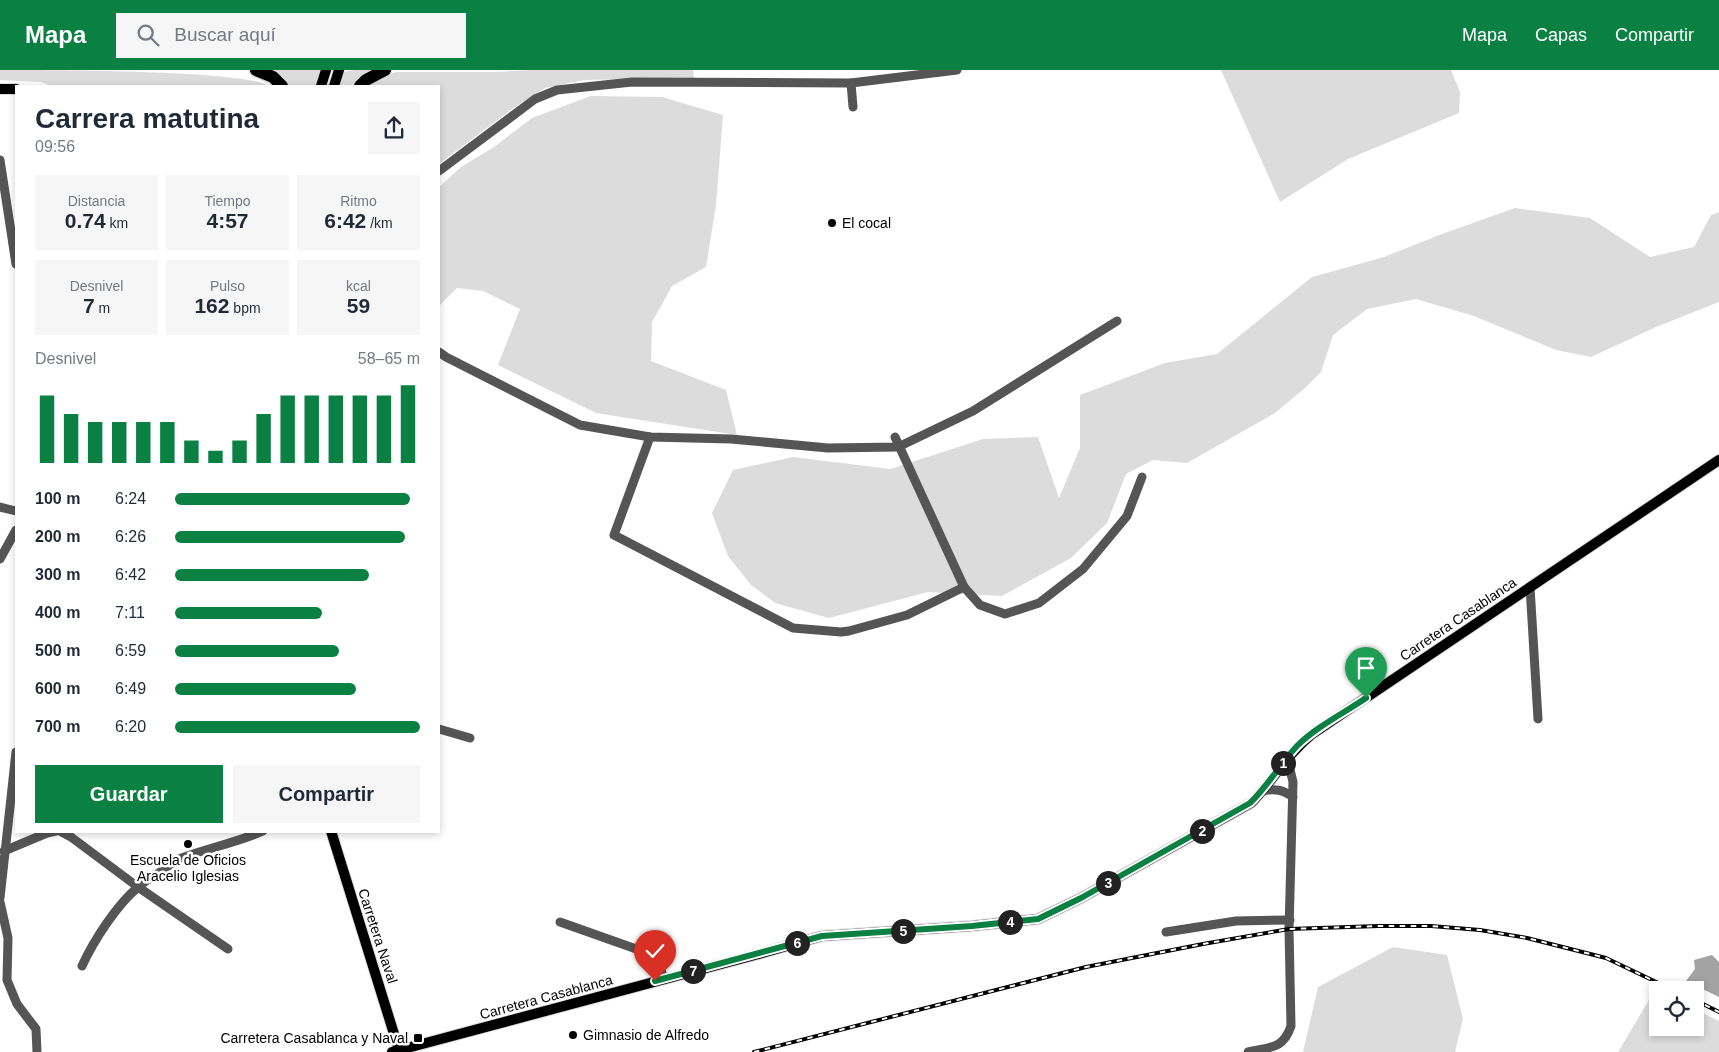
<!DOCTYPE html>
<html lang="es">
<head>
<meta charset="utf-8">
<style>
	body { margin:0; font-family:Arial,sans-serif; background:#f6f6f7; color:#1f2937; height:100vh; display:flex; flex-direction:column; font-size:19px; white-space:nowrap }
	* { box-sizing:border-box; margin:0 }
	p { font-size:16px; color:#747a83 }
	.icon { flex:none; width:28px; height:28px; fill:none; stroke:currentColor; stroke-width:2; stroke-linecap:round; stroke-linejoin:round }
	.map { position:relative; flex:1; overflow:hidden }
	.details { position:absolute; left:15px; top:15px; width:425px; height:748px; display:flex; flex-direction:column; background:#fff; border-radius:0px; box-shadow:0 2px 8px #0003 }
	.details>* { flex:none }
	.fabs { position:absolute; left:1649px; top:911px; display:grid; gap:10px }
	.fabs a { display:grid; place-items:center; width:55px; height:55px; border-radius:0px; background:#fff; box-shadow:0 2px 8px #0003; font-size:25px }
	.pin { position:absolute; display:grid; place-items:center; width:42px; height:42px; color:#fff; margin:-51px -21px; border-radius:50% 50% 50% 0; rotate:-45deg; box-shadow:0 0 5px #0007 }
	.pin .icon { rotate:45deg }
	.km { position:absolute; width:25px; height:25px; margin:-12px; border-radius:50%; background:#222; color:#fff; font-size:14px; line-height:25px; text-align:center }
	.round { display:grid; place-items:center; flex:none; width:52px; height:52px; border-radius:0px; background:#f6f6f7 }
	.headline { display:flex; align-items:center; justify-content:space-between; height:85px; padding:0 20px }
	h1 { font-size:28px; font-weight:700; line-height:38px }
	.figures { display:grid; grid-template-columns:repeat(3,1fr); gap:8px; height:85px; padding:5px 20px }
	.figures div { display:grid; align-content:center; border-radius:0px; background:#f6f6f7; text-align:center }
	.figures b { font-size:21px; font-weight:700 }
	.figures small { font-size:14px; font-weight:400 }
	.figures p { font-size:14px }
	.chart { height:140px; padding:10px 20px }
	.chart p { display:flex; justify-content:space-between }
	.chart svg { width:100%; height:90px; margin-top:5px; stroke:#0b8043; stroke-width:6 }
	.cta { display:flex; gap:10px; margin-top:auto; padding:10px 20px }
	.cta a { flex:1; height:58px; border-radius:0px; background:#0b8043; color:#fff; font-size:20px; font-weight:700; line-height:58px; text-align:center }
	.cta a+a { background:#f6f6f7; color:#1f2937 }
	ul { padding:0 20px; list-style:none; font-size:16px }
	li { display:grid; grid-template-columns:80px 60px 1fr; align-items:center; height:38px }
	li i { height:12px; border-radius:6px; background:#0b8043 }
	header { display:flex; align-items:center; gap:30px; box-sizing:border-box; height:70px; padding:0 25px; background:#0b8043; color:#fff }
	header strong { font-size:24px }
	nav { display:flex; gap:28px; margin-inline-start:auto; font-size:18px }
	.search { width:350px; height:45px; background:#f6f6f7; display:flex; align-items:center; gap:12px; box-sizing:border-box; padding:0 18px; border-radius:0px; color:#747a83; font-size:19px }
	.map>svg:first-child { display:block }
	.green { fill:#dcdcdc }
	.water { fill:#a3a3a3 }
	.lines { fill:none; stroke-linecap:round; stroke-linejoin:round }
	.major-casing { stroke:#dbdbdb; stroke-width:12 }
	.highway-casing { stroke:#dbdbdb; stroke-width:15 }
	.minor { stroke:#555; stroke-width:9 }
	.major { stroke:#000; stroke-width:10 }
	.highway { stroke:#000; stroke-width:12 }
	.rail-casing { stroke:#000; stroke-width:4 }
	.rail { stroke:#fff; stroke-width:2; stroke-dasharray:5.5; stroke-linecap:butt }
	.route-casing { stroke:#fff; stroke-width:10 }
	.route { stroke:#0b8043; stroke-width:6 }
	.poi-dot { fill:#000; stroke:#fff; stroke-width:2 }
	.labels { text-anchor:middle; stroke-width:5; stroke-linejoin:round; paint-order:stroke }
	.poi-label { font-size:14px; fill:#000; stroke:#fff; text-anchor:start }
	.street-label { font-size:14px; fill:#000; stroke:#fff }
</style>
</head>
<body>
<header>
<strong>Mapa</strong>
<div class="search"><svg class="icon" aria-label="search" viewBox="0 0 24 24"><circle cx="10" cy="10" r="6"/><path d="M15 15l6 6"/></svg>Buscar aquí</div>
<nav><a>Mapa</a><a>Capas</a><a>Compartir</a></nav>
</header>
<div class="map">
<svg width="1719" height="982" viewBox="0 0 1719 982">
	<rect width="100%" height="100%" fill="#fff"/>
	<!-- green -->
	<g class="green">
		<path d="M0 0C40 0 247 0 268 16H52L41 12 0 10Z"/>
		<path d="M271 0H321L316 16H288Z"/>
		<path d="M355 0H371L359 8 350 16H339L343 2Z"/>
		<path d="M530 0H693L694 8 584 10 545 18 512 39 439 94V16H364L375 7 397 2H497Z"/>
		<path d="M1221 0H1451L1460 22 1459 43 1348 89 1280 132Z"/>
		<path d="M591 26 662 27 723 45 716 135 706 197 672 216 652 252 651 291 726 320 737 365 596 343 498 295 520 239 483 221 457 218 439 236V117L461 97 494 77 532 48Z"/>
		<path d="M1515 138 1590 148 1650 187 1694 177 1711 145 1719 142V232L1656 257 1591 287 1556 280 1474 246 1416 229 1367 239 1333 265 1321 302 1305 318 1275 343 1187 393 1153 390 1126 404 1107 453 1071 488 1002 526 928 522 829 548 775 533 751 515 728 486 712 443 733 400 793 387 890 399 983 369 1038 367 1059 428 1080 378V325L1165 293 1217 284 1312 207 1384 187 1442 164Z"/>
		<path d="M1393 877 1447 885 1463 949 1455 982H1303L1318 917Z"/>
		<path d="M1655 920 1657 922 1658 958H1695V939L1719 951V982H1618Z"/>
	</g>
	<!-- water -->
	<path class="water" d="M1712 885 1719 892V927L1686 911 1695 899 1694 890Z"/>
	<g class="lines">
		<!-- major casing -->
		<g class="major-casing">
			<g id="major">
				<path d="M321 16 326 0"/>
				<path d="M334 16 339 0"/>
				<path d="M0 19H16"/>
				<path d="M331 761 399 980"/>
				<path d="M392 982 755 885 822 866 972 856 1038 849 1081 828 1251 733C1273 711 1287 684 1312 664L1719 390"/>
			</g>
		</g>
		<!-- highway casing -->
		<g class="highway-casing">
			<g id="highway">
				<path d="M256 0 273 7 282 16"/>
				<path d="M360 16 366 10 385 0"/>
			</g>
		</g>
		<!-- minor -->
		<g class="minor">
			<path d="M851 13 853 37"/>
			<path d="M0 90 16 194"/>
			<path d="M439 101 535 29 557 20 632 12 851 13 957 0"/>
			<path d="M439 282 446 287 580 355 650 367 731 369 828 378 898 377 973 341 1117 251"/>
			<path d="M650 367 614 465 793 558 841 562 849 561 907 545 964 517"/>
			<path d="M895 367 964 517 980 535 1005 544 1039 533 1083 499 1127 446 1142 407"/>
			<path d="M0 437 16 441"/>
			<path d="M0 489 16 460"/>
			<path d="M1530 517 1538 649"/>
			<path d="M439 659 470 668"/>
			<path d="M1263 721C1275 718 1283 720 1293 727"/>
			<path d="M60 761 71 767 138 817 228 879"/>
			<path d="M4 781 47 763 56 761"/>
			<path d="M0 828 16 682"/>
			<path d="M0 832 8 868 7 910 17 934 36 959 37 982"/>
			<path d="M560 852 656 886 664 909"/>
			<path d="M1166 862 1236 851 1290 850"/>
			<path d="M82 896C94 870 116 836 138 817 144 812 152 807 160 802 166 798 172 792 179 789 207 778 236 773 263 761"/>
			<path d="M1248 982C1269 977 1283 980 1291 956L1289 859 1293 712 1287 687"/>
		</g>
		<!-- major -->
		<use href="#major" class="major"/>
		<!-- highway -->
		<use href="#highway" class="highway"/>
		<!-- rail casing -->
		<g class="rail-casing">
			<g id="rail">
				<path d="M1695 930 1719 942"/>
				<path d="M754 982 1086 897 1203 874 1289 859 1379 856H1431L1480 860 1527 868 1606 888 1673 920"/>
			</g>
		</g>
		<!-- rail -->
		<use href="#rail" class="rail"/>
	</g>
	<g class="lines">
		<!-- route casing -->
		<g class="route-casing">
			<path id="route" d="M655 911 822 866 972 856 1038 849 1081 828 1250 733C1268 716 1280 694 1297 676 1316 657 1344 643 1366 628"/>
		</g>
		<!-- route -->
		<use href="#route" class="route"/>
	</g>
	<!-- markers -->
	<g class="poi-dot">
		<circle cx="832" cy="153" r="5"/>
		<circle cx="188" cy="774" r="5"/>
		<circle cx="573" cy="965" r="5"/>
		<rect x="413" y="963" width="10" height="10" rx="2.5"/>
	</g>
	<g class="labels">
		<!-- poi labels -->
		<g class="poi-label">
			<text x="842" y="158">El cocal</text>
			<text x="188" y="795" text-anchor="middle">Escuela de Oficios<tspan x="188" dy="16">Aracelio Iglesias</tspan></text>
			<text x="583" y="970">Gimnasio de Alfredo</text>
			<text x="408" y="973" text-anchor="end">Carretera Casablanca y Naval</text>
		</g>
		<!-- street labels -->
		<g class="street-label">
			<text transform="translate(1458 549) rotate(-34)" y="5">Carretera Casablanca</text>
			<text transform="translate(378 866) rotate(72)" y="5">Carretera Naval</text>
			<text transform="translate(546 927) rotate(-15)" y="5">Carretera Casablanca</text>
		</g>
	</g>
</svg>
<div class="fabs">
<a><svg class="icon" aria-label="locate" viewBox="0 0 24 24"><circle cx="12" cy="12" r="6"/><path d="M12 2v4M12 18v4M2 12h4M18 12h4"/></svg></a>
</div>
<div class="pin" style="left:1366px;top:628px;background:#1e9e55"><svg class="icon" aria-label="arrive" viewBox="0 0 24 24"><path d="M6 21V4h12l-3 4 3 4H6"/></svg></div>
<div class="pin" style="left:655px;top:911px;background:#d93025"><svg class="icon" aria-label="check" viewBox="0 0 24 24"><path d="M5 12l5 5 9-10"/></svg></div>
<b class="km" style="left:1283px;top:693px">1</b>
<b class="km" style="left:1202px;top:761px">2</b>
<b class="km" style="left:1108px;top:813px">3</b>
<b class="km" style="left:1010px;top:852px">4</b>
<b class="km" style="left:903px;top:861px">5</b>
<b class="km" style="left:797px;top:873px">6</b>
<b class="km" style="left:693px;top:901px">7</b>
<section class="details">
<div class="headline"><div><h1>Carrera matutina</h1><p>09:56</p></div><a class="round"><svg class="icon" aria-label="share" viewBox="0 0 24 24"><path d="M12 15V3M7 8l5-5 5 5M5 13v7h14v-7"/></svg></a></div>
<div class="figures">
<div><p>Distancia</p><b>0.74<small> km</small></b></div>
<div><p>Tiempo</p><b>4:57</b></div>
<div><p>Ritmo</p><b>6:42<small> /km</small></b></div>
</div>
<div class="figures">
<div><p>Desnivel</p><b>7<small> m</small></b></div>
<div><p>Pulso</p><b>162<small> bpm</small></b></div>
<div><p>kcal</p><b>59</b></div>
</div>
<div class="chart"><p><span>Desnivel</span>58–65 m</p>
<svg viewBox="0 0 160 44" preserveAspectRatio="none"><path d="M5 44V11M15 44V20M25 44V24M35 44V24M45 44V24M55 44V24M65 44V33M75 44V38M85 44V33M95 44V20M105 44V11M115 44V11M125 44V11M135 44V11M145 44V11M155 44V6"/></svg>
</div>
<ul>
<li><b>100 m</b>6:24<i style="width:96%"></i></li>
<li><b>200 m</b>6:26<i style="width:94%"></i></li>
<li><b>300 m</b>6:42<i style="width:79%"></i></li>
<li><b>400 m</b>7:11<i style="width:60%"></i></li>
<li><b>500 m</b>6:59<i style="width:67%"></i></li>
<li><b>600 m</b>6:49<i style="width:74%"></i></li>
<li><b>700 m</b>6:20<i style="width:100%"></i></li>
</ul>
<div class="cta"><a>Guardar</a><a>Compartir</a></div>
</section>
</div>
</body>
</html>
